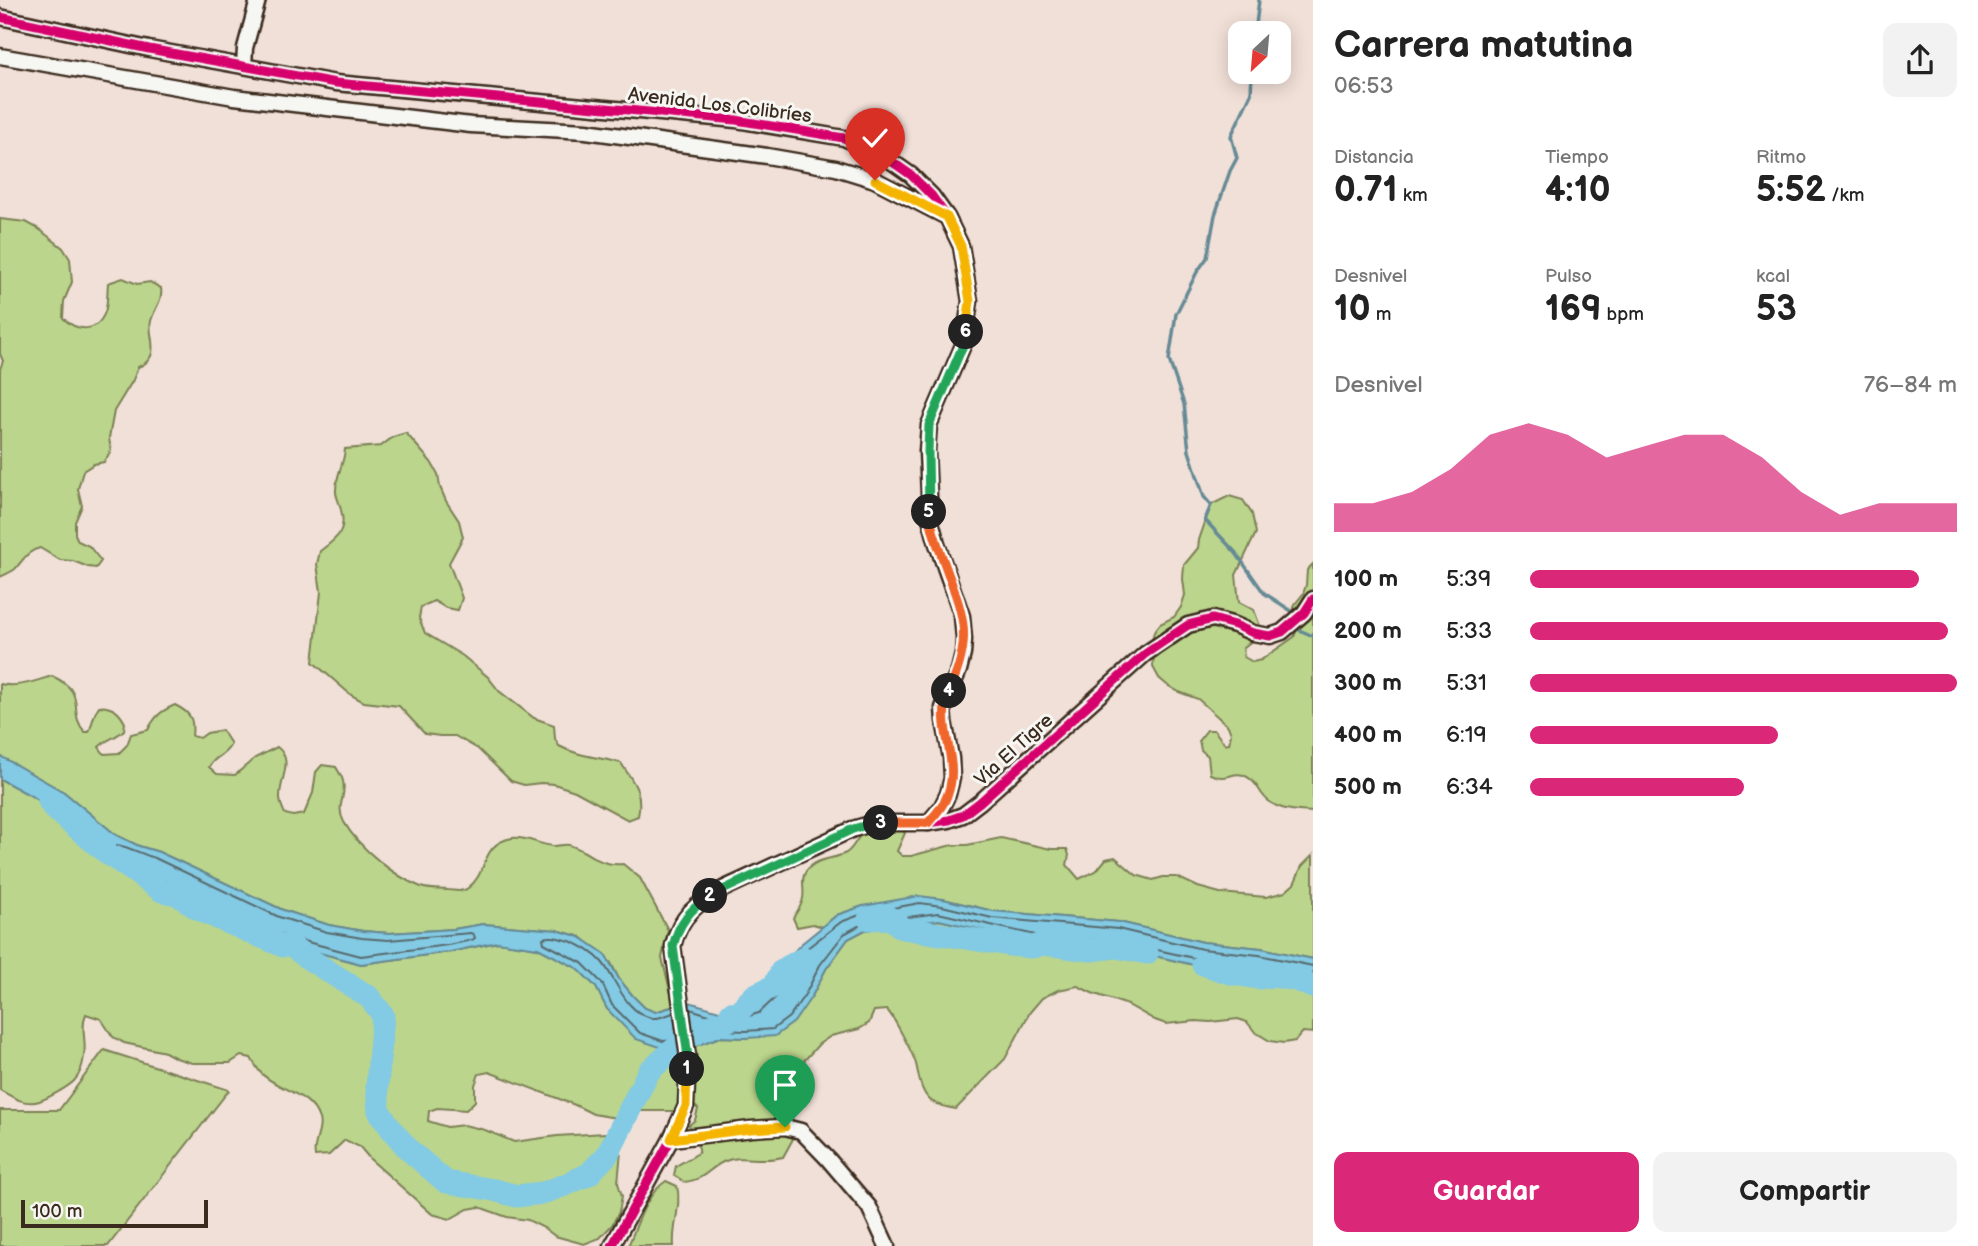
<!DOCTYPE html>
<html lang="es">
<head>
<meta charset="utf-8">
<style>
	body { margin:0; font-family:"Balsamiq Sans",sans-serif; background:#f2f2f2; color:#222; height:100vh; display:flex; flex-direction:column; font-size:26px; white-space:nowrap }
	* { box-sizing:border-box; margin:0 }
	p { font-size:23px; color:#767676 }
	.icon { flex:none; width:38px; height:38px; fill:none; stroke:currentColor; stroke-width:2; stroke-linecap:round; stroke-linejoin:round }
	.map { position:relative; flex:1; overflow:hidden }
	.panel { display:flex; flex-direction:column; background:#fff; width:665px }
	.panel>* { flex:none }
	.needle { width:46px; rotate:206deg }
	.buttons { position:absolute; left:1228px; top:21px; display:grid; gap:14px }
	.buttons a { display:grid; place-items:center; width:63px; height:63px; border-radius:14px; background:#fff; box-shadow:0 4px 18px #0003; font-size:35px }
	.scale { position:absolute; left:21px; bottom:18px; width:187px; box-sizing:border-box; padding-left:7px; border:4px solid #3b2a1e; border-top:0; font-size:19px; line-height:24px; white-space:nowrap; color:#3b2a1e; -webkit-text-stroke:5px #f6f6f2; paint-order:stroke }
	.pin { position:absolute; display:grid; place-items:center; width:60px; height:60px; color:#fff; margin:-72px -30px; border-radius:50% 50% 50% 0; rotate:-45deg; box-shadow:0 0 7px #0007 }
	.pin .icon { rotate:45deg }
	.km { position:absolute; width:35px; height:35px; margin:-18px; border-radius:50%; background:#222; color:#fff; font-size:19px; line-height:35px; text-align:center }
	.round { display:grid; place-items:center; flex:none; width:74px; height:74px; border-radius:14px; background:#f2f2f2 }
	.head { display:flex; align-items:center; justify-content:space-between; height:119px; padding:0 21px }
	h1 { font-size:38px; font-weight:600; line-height:52px }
	.stats { display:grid; grid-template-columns:repeat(3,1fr); gap:10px; height:119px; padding:7px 21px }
	.stats div { display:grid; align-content:center }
	.stats b { font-size:35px; font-weight:600 }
	.stats small { font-size:19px; font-weight:400 }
	.stats p { font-size:19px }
	.chart { height:196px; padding:14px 21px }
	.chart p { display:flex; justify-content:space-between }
	.chart svg { width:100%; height:126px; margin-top:7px; fill:#db2777; opacity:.7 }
	.button { display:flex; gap:14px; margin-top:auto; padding:14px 21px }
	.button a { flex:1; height:80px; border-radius:14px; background:#db2777; color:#fff; font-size:28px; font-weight:600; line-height:80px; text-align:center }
	.button a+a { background:#f2f2f2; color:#222 }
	ul { padding:0 21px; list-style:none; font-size:23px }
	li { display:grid; grid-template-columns:112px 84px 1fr; align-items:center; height:52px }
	li i { height:18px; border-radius:9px; background:#db2777 }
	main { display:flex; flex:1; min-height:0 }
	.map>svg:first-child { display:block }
	.green { fill:#bbd58c; stroke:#7b8055; stroke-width:2 }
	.water { fill:#83cae4; stroke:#668a95; stroke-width:2 }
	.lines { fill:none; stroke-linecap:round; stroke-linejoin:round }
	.shore { stroke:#586a6d; stroke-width:2 }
	.stream { stroke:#668a95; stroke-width:3.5 }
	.river { stroke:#83cae4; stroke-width:23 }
	.minor-casing { stroke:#3b2a1e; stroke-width:19 }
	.minor { stroke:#f6f6f2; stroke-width:14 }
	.cycleway-casing { stroke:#f6f6f2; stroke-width:13 }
	.cycleway { stroke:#d6006c; stroke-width:9 }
	.split-1-casing { stroke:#fff; stroke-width:14 }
	.split-2-casing { stroke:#fff; stroke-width:14 }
	.split-3-casing { stroke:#fff; stroke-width:14 }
	.split-4-casing { stroke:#fff; stroke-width:14 }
	.split-5-casing { stroke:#fff; stroke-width:14 }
	.split-6-casing { stroke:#fff; stroke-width:14 }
	.split-7-casing { stroke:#fff; stroke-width:14 }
	.split-1 { stroke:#f5b400; stroke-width:9 }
	.split-2 { stroke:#22a559; stroke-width:9 }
	.split-3 { stroke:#22a559; stroke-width:9 }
	.split-4 { stroke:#f0652b; stroke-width:9 }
	.split-5 { stroke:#f0652b; stroke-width:9 }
	.split-6 { stroke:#22a559; stroke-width:9 }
	.split-7 { stroke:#f5b400; stroke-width:9 }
	.labels { text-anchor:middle; stroke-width:6; stroke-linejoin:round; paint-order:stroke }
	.street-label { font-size:19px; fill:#3b2a1e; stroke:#f6f6f2 }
</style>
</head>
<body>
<main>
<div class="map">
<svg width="1313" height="1246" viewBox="0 0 1313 1246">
	<rect width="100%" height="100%" fill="#f1e0d8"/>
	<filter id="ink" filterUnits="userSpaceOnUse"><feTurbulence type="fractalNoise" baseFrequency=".0143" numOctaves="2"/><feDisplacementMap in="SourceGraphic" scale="14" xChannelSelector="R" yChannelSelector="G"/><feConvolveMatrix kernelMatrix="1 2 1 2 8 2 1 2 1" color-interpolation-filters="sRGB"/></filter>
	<g filter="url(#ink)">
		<!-- green -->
		<g class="green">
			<path d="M0 219 26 222 39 229 63 248 70 259 72 282 64 301 63 318C77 332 97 333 105 312 108 303 107 292 108 283L123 278 137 284 150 282 161 288C163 301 154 309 151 321 148 332 156 346 151 356 148 362 144 365 138 367L133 380 114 411 109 438 111 451 104 462 94 464 83 471 78 489 82 506 75 522V534L78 541 89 546 101 561 96 568 88 567 73 561 60 560 40 548C27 551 24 559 16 568 13 572 5 574 0 577V369L3 361 0 354Z"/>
			<path d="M406 433 431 462 438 474 440 487 446 501 459 521 463 537 449 563 462 598 458 610 446 608 434 601 421 607 419 618 425 633 463 656 488 677 499 691 534 718 554 725 555 739 559 746C579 757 600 757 621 763 634 783 643 792 638 816L628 820 575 791 554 784 541 783 524 785 511 781 478 749 455 736H440L425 734 399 706 364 702 351 695 313 662 321 592 317 564 320 551C336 539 347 532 341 510 340 504 337 499 336 493 335 476 344 465 345 449L381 446 393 437Z"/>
			<path d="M1229 496 1243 500 1252 514 1256 533 1236 575 1239 602 1254 610 1260 626 1254 639 1243 648 1244 657 1253 662 1261 660 1294 637 1297 629 1293 612 1295 604 1303 594 1306 585 1307 570 1313 564V812C1295 811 1274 811 1262 794 1257 786 1252 778 1243 775 1235 772 1228 778 1221 777 1217 777 1214 775 1210 774L1208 756 1201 750 1199 740 1207 730H1214L1224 743 1229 744 1231 734 1228 726 1198 699 1179 692 1167 685 1159 678 1153 667 1154 649 1152 639 1154 632 1160 624 1174 617 1181 607 1185 595 1183 579 1184 565 1198 548 1199 540 1211 505Z"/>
			<path d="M52 676C90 693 66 712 85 732H89C93 722 93 715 99 706 113 707 119 711 125 723L124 730C116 738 106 739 99 747L104 754 119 753 127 745 131 734 148 730C155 716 161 711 175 705 191 713 194 719 192 736L200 738 207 733 222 730 231 744C224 758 216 754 209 767L217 774 235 775 255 758 277 747C295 760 279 780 280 798 280 804 283 809 285 814L293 816 304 814 313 793 316 772 322 765 336 767C338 771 342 776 343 781 347 797 335 805 344 822 358 847 395 877 421 887 429 890 439 889 448 890 454 890 462 893 468 888 489 872 480 844 512 838 525 836 540 845 554 846 559 846 564 844 569 845 592 852 596 866 623 864L640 878 668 930 662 958 674 1006 655 1012 645 1008 633 996 619 979 611 963 581 937 557 930 483 924 454 929 389 933 363 931 329 925 283 910 159 852 139 846 116 835 64 792 0 756V684C18 688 35 681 52 676Z"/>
			<path d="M0 779 37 799 177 894 219 919 290 945 361 964 450 952 498 942 538 948 577 968 596 987 607 1009 695 1046 720 1037 746 1038 812 996 826 969 848 939 865 930 939 920 1043 944 1116 947 1233 974 1273 976 1313 985V1033L1303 1032 1295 1041 1284 1043 1270 1041 1255 1032 1247 1022 1238 1019 1210 1022 1196 1021 1166 1024 1155 1020 1128 1005 1092 993 1078 986 1058 990 1042 998 1030 1012 1005 1059 956 1109C947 1107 936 1106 930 1100 920 1091 919 1076 916 1064 913 1054 894 1017 887 1010L874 1011 869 1023 859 1029 831 1036 819 1044 802 1063 796 1076 778 1097 777 1101 778 1117 794 1121V1137L783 1157C778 1158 772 1159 767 1159 751 1160 738 1155 723 1162 707 1170 706 1179 684 1182L674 1175 676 1166C710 1146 700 1158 689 1125L695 1120 698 1109 696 1107 686 1106 674 1111H639L616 1118 593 1114 575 1105 489 1072 479 1074 475 1085V1101L466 1110 437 1108 429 1111 428 1121 447 1127 464 1125 485 1130 514 1142 557 1136 605 1133 621 1151 618 1183 622 1196 619 1212 612 1225 600 1238 584 1244 555 1236 544 1228 528 1220 507 1217 479 1207 468 1209 450 1219 432 1214 370 1159 360 1147 345 1140 329 1155 315 1156C312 1143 323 1131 319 1119 311 1092 277 1091 260 1072 257 1068 254 1063 251 1058L241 1056 230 1063H192L176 1058 165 1052 124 1043 113 1037 101 1019 86 1014C80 1028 87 1042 84 1056 83 1064 80 1075 74 1081 68 1087 44 1101 35 1102 22 1104 11 1096 0 1090Z"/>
			<path d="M897 827 905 833 897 851 902 856H911L952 845H967L1001 838 1051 849H1067L1069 855 1067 865 1079 879 1096 871 1106 859 1115 857 1136 875 1153 880 1163 877H1177L1198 887 1220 893 1266 897 1285 892 1294 884 1302 866 1313 855V959L1261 948 1203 942 1119 922 993 911 943 899 863 906 837 915 822 927 813 924 797 927 793 918C797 911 802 906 803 898 805 889 800 880 806 871 817 857 833 860 846 853 856 847 857 833 869 829 878 827 888 828 897 827Z"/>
			<path d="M104 1050 229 1090 108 1246H0V1110H59Z"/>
			<path d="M666 1181 677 1186C682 1205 672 1226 674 1246H628C638 1224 645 1195 666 1181Z"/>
		</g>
		<!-- water -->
		<path class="water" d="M0 756 64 792 116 835 139 846 159 852 283 910 329 925 363 931 389 933 454 929 483 924 557 930 580 937 605 954 619 979 633 996 645 1008 655 1012 689 1002 726 1013 738 1012 756 1007 770 993 788 958 801 944 837 915 863 906 919 896 943 899 993 911 1119 922 1203 942 1261 948 1313 959V985L1273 976 1233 974 1116 947 1043 944 939 920 865 930 848 939 826 969 812 996 794 1022 775 1036 746 1038 720 1037 695 1046 663 1048 636 1039 607 1009 596 987 577 968 538 948 497 942 450 952 361 964 290 945 219 919 123 865 71 823 37 799 0 779Z"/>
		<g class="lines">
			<!-- shore -->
			<g class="shore">
				<path d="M117 845C129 847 144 855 157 859L279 917 327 932 362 938 388 940 471 933 474 935 475 938 472 940 448 945 361 956 292 938 222 913 127 859 116 850Z"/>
				<path d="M690 1009 725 1020 739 1019 759 1013 776 997 794 962 806 949 841 922 865 913 920 903 942 906 992 918 1118 929 1202 949 1259 955 1313 966"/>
				<path d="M673 1013C667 1015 659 1019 652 1018 625 1013 617 980 602 962 594 953 580 945 570 941 560 939 552 935 543 938L544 943 582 963 602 983 612 1005 640 1033 663 1041 677 1040"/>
				<path d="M694 1039 719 1030 746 1031 773 1029 789 1017 806 993 820 965 844 934 864 923 938 913 1044 937 1117 941 1234 967 1274 969 1313 977"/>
			</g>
			<!-- stream -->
			<g class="stream">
				<path d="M1255 33 1259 0"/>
				<path d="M1252 72 1251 94 1231 136 1237 158 1230 171 1215 215 1207 258 1197 272 1176 314 1169 360 1184 404 1189 451 1204 497 1211 505 1205 520 1236 553 1264 593 1293 612 1294 616"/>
				<path d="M1297 623V629L1313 636"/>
			</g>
			<!-- river -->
			<g class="river">
				<path d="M49 801 55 810 107 853 162 891 177 894 195 907 219 919 283 946 290 945 309 959 369 997 383 1015 377 1087 379 1111 392 1130 409 1150 446 1182 494 1190 517 1196 543 1193 565 1185 589 1174 607 1155 649 1071 685 1040 705 1028 727 1021 731 1013 738 1012 755 995 774 986 782 970 804 958"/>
				<path d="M869 919 890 918 902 928 1009 945 1033 947 1043 944 1091 950 1116 947 1147 953"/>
				<path d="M1203 964 1233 974 1258 978 1273 976 1296 980 1313 987"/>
			</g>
			<!-- minor casing -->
			<g class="minor-casing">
				<g id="minor">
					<path d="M0 17 149 49 336 83 736 120 844 138 881 154 911 175 932 196 947 217 961 246 970 301 964 343 929 425 927 451 930 518 937 544 962 616 964 639 963 654 959 670 943 708 944 721 951 758 952 778 948 794 941 808 928 823"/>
					<path d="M0 56 234 97 471 125 586 131 767 156 836 168 875 180 943 215"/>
					<path d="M244 66 245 48 258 0"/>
					<path d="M671 1139 751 1129 785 1127 801 1131 828 1159 869 1207 887 1246"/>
					<path d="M612 1246 671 1139 686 1106 688 1057 673 946C680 916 697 903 723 889L853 829 874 823H928L949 820 963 815 980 802 1145 654 1188 625 1213 619 1235 625 1253 633 1270 636 1282 632 1304 613 1313 599"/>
				</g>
			</g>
			<!-- minor -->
			<use href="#minor" class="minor"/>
			<!-- cycleway casing -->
			<g class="cycleway-casing">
				<g id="cycleway">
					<path d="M0 17 149 49 336 83 736 120 844 138 881 154 911 175 932 196 947 217 961 246 970 301 964 343 929 425 927 451 930 518 937 544 962 616 964 639 963 654 959 670 943 708 944 721 951 758 952 778 948 794 941 808 928 823"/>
					<path d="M612 1246 671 1139 686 1106 688 1057 673 946C680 916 697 903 723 889L853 829 874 823H928L949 820 963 815 980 802 1145 654 1188 625 1213 619 1235 625 1253 633 1270 636 1282 632 1304 613 1313 599"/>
				</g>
			</g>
			<!-- cycleway -->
			<use href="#cycleway" class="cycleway"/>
		</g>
	</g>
	<g class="lines" filter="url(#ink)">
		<!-- split-1 casing -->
		<g class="split-1-casing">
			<path id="split-1" d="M687 1069 686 1106 671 1139 751 1129 785 1127"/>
		</g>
		<!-- split-2 casing -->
		<g class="split-2-casing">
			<path id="split-2" d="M687 1069 688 1057 673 946C679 923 690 909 710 896"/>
		</g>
		<!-- split-3 casing -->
		<g class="split-3-casing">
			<path id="split-3" d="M710 896 853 829 874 823H881"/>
		</g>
		<!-- split-4 casing -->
		<g class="split-4-casing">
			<path id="split-4" d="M881 823H928C935 815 943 807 947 796 962 760 934 727 949 691"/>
		</g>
		<!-- split-5 casing -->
		<g class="split-5-casing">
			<path id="split-5" d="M929 512C931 526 936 541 941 554 961 611 976 633 949 691"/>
		</g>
		<!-- split-6 casing -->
		<g class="split-6-casing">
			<path id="split-6" d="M929 512 928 451 929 425 964 343 966 332"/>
		</g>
		<!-- split-7 casing -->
		<g class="split-7-casing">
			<path id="split-7" d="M875 180 947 217 961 246 970 301 966 332"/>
		</g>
		<!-- split-1 -->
		<use href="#split-1" class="split-1"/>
		<!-- split-2 -->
		<use href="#split-2" class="split-2"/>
		<!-- split-3 -->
		<use href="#split-3" class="split-3"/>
		<!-- split-4 -->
		<use href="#split-4" class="split-4"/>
		<!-- split-5 -->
		<use href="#split-5" class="split-5"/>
		<!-- split-6 -->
		<use href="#split-6" class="split-6"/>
		<!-- split-7 -->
		<use href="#split-7" class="split-7"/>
	</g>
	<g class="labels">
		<!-- street labels -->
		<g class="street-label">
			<text transform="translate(720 104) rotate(7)" y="7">Avenida Los Colibríes</text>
			<text transform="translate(1013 749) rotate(-42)" y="7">Vía El Tigre</text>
		</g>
	</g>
</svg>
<div class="buttons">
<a><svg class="needle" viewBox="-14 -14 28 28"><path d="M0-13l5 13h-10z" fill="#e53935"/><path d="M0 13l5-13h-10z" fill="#767676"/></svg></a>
</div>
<div class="scale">100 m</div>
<div class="pin" style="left:785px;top:1127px;background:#1e9e55"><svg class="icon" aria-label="arrive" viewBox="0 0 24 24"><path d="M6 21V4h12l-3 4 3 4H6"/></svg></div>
<div class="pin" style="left:875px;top:180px;background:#d93025"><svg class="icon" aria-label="check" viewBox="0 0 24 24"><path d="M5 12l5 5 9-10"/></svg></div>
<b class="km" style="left:687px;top:1069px">1</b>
<b class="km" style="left:710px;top:896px">2</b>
<b class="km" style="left:881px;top:823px">3</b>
<b class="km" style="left:949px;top:691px">4</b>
<b class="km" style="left:929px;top:512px">5</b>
<b class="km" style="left:966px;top:332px">6</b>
</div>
<section class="panel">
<div class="head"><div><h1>Carrera matutina</h1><p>06:53</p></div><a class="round"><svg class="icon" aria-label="share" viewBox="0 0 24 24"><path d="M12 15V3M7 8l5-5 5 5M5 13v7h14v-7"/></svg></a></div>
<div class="stats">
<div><p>Distancia</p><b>0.71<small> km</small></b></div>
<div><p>Tiempo</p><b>4:10</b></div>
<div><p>Ritmo</p><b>5:52<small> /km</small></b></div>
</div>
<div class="stats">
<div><p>Desnivel</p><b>10<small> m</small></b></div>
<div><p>Pulso</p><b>169<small> bpm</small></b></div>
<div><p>kcal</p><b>53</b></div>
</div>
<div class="chart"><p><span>Desnivel</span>76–84 m</p>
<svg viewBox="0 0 160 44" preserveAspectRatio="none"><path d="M0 44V34L10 34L20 30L30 22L40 10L50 6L60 10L70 18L80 14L90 10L100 10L110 18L120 30L130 38L140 34L150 34L160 34V44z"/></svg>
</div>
<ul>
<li><b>100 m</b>5:39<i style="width:91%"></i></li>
<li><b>200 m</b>5:33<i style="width:98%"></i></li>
<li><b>300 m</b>5:31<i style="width:100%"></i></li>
<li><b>400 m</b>6:19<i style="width:58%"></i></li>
<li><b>500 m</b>6:34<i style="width:50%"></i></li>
</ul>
<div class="button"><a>Guardar</a><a>Compartir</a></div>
</section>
</main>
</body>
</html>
